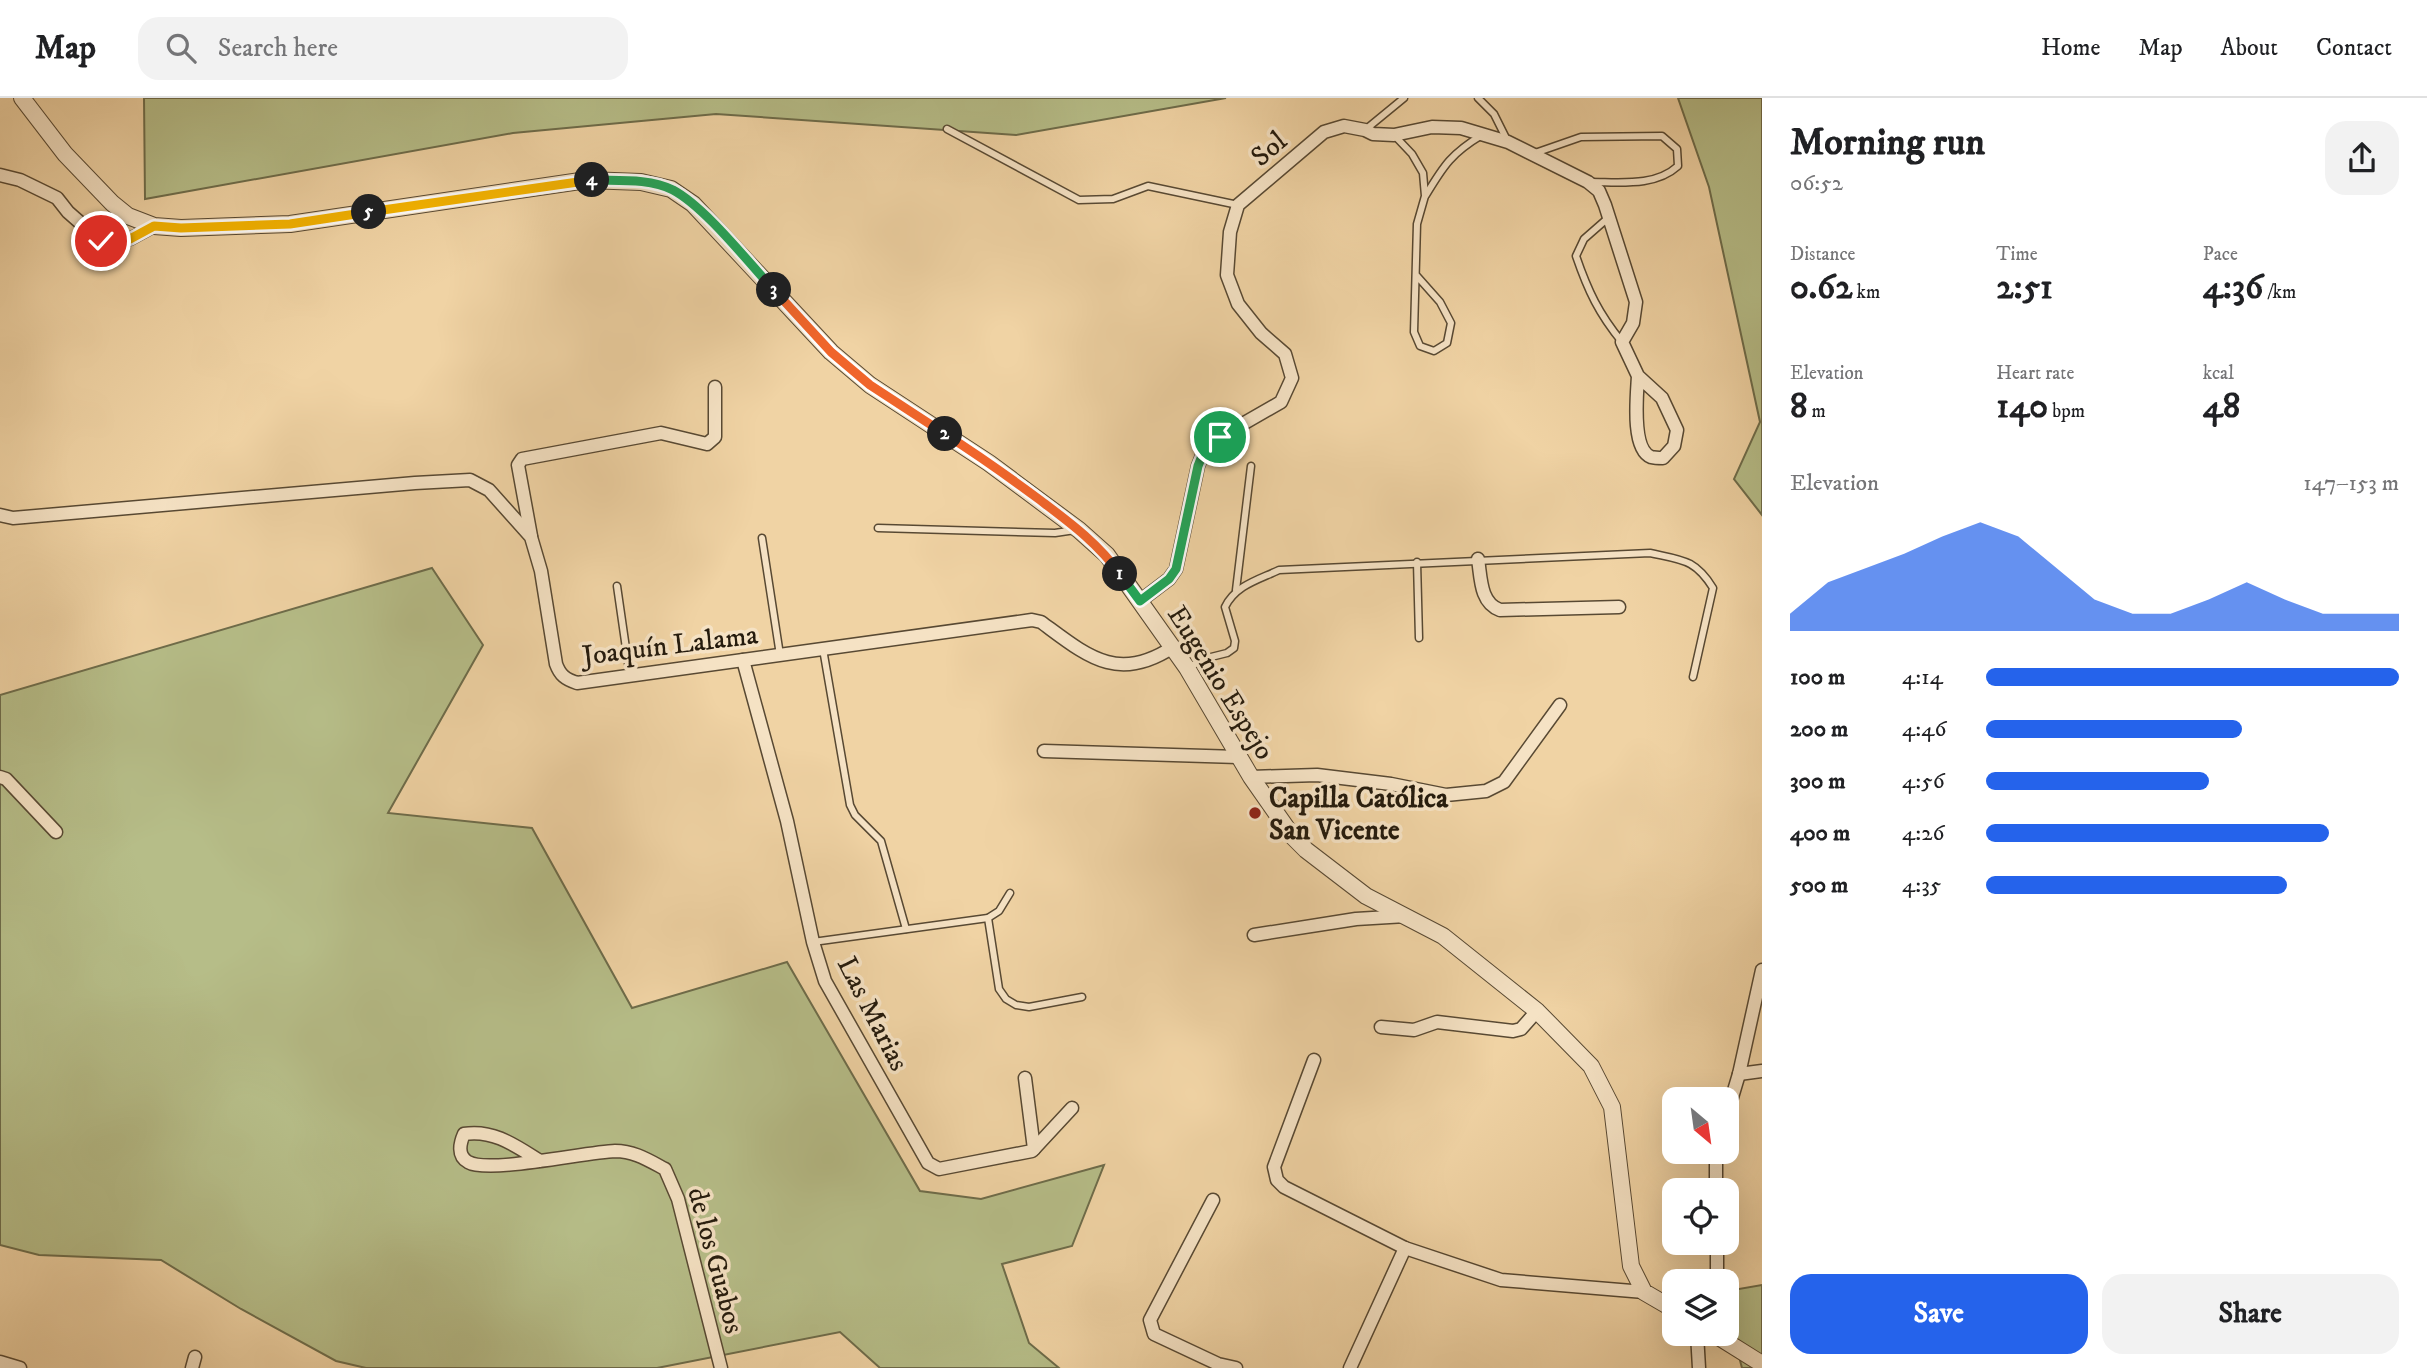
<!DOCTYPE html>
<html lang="en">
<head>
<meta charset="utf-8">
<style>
	body { margin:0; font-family:"IM FELL DW Pica",serif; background:#f2f2f2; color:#202124; height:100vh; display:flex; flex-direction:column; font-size:26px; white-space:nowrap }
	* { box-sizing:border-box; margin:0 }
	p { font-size:23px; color:#757577 }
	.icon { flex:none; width:38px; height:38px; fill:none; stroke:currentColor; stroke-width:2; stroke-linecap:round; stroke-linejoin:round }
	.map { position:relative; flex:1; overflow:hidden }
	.sheet { display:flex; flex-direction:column; background:#fff; width:665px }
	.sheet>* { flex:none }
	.needle { width:46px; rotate:151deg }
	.fabs { position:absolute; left:1662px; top:989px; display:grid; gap:14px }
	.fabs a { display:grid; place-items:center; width:77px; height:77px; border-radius:14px; background:#fff; box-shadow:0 7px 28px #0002; font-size:35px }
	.pin { position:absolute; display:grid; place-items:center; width:60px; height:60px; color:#fff; margin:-30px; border:4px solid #fff; border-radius:50%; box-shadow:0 2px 7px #0007 }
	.km { position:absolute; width:35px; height:35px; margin:-18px; border-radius:50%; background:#222; color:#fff; font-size:19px; line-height:35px; text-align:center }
	.round { display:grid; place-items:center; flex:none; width:74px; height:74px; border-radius:21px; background:#f2f2f2 }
	.overview { display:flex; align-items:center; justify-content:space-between; height:119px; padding:0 28px }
	h1 { font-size:38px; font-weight:800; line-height:52px }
	.figures { display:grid; grid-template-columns:repeat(3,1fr); gap:10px; height:119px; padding:7px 28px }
	.figures div { display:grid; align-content:center }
	.figures b { font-size:35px; font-weight:800 }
	.figures small { font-size:19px; font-weight:400 }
	.figures p { font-size:19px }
	.chart { height:196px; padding:14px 28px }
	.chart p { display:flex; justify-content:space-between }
	.chart svg { width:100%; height:126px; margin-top:7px; fill:#2563eb; opacity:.7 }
	.primary-button { display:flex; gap:14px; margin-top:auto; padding:14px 28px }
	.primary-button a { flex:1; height:80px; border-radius:21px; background:#2563eb; color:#fff; font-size:28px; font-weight:800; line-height:80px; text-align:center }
	.primary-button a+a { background:#f2f2f2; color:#202124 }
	ul { padding:0 28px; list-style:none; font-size:23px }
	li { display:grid; grid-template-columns:112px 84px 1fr; align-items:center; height:52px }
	li i { height:18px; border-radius:9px; background:#2563eb }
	header { display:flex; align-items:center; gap:42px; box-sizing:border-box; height:98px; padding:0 35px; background:#fff; border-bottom:2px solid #e0e0e0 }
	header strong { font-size:33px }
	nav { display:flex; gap:38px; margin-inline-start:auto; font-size:24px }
	.search { width:490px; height:63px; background:#f2f2f2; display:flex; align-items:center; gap:18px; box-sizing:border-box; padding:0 24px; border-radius:21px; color:#757577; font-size:26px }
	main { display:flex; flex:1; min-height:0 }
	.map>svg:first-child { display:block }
	.green { fill:#b6bd88; stroke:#6e6c4a; stroke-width:2 }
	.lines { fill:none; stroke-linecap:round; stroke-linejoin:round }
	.service-casing { stroke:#584933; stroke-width:9 }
	.minor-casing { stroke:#584933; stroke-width:15 }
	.tertiary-casing { stroke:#584933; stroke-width:18 }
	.service { stroke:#f5e2c4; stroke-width:6 }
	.minor { stroke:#f5e2c4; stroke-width:12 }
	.tertiary { stroke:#f5e2c4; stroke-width:16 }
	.split-1-casing { stroke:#fff; stroke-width:14 }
	.split-2-casing { stroke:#fff; stroke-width:14 }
	.split-3-casing { stroke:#fff; stroke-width:14 }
	.split-4-casing { stroke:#fff; stroke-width:14 }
	.split-5-casing { stroke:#fff; stroke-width:14 }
	.split-6-casing { stroke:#fff; stroke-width:14 }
	.split-1 { stroke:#22a559; stroke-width:9 }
	.split-2 { stroke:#f0652b; stroke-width:9 }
	.split-3 { stroke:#f0652b; stroke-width:9 }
	.split-4 { stroke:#22a559; stroke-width:9 }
	.split-5 { stroke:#f5b400; stroke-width:9 }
	.split-6 { stroke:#f5b400; stroke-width:9 }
	.poi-dot { fill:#8f2418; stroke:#f5e2c4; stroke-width:2.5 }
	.labels { text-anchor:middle; stroke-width:7; stroke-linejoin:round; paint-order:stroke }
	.street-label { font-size:28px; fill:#251b0d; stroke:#f5e2c4 }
	.poi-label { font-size:28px; font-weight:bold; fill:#251b0d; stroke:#f5e2c4; text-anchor:start }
</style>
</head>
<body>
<header>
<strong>Map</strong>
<div class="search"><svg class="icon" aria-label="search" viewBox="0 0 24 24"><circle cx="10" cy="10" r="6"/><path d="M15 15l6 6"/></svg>Search here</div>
<nav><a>Home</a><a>Map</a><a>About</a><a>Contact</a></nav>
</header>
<main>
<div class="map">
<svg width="1762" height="1270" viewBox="0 0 1762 1270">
	<rect width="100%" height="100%" fill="#f0d3a4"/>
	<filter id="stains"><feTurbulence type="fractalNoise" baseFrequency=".00286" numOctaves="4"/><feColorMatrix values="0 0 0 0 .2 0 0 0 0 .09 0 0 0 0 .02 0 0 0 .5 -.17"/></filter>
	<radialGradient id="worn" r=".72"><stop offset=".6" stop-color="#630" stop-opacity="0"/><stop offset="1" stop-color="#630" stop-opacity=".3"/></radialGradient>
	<!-- green -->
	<g class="green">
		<path d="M144 0H1226L1016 37 716 16 513 35 145 101Z"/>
		<path d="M1678 0H1762V417L1734 381 1760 324 1709 89Z"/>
		<path d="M432 470 483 547 388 715 532 730 632 910 787 864 920 1093 981 1101 1104 1067 1072 1148 1002 1166 1029 1245 1059 1270H880L840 1234 657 1270H366L336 1263 241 1211 161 1162 39 1157 0 1147V597Z"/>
		<path d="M1762 1187V1270H1742L1727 1213V1193Z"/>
	</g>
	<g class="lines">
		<!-- service casing -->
		<g class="service-casing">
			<g id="service">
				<path d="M1478 0 1494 16 1507 42"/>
				<path d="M947 31 1079 102 1113 101 1148 88 1238 107"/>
				<path d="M1365 32 1404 0"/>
				<path d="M1394 37 1412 56 1423 75 1425 98 1417 126 1414 234 1420 248 1434 253 1447 245 1451 225 1440 204 1416 177"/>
				<path d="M1535 55 1581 39 1662 38 1677 51 1678 68C1655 89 1620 84 1590 84"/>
				<path d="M1426 97C1444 67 1452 55 1482 37"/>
				<path d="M1608 120 1584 141 1576 158C1588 193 1599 216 1622 244"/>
				<path d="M878 430 1055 435 1075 432"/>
				<path d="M762 440 780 557"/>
				<path d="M1417 464 1419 540"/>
				<path d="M617 488 630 578"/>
				<path d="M1236 492 1251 368"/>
				<path d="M823 551 850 707 855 717 881 743 906 831"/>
				<path d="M1189 569 1207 560 1227 555 1234 550 1235 543 1225 509C1236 487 1258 482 1279 472L1650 455C1682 462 1695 461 1713 490L1693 579"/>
				<path d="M988 820 999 891 1006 901 1016 907 1029 909 1082 899"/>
				<path d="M813 844 988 820 999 813 1010 795"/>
			</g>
		</g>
		<!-- minor casing -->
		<g class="minor-casing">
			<g id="minor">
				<path d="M0 77 20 82 57 100 68 114 101 143 130 141 154 128"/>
				<path d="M0 417 13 420 415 385 470 382 489 392 531 439 541 473 556 566C560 577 565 581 577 585L1032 522 1041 524C1086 557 1117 586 1173 549"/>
				<path d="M531 438 518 367 522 361 661 335 707 346 715 339V289"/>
				<path d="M1478 461C1481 480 1480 505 1500 512L1619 509"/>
				<path d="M1140 503 1169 481 1176 471 1198 368 1204 353 1220 339 1281 304 1292 280 1285 256 1261 235 1238 206 1227 177 1230 134 1238 107 1324 34 1344 28 1365 32 1373 36 1394 37 1432 29 1461 30 1508 44 1588 84 1599 93 1605 107 1636 204 1633 225 1622 244 1638 278 1662 300 1677 332 1674 348 1663 360C1659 360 1655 360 1651 359 1631 351 1637 297 1638 278"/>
				<path d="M743 562 787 723 813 844 825 883 928 1065 939 1071 1032 1053 1034 1051 1025 980"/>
				<path d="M1044 653 1238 659"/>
				<path d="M0 679 6 681 56 734"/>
				<path d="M1251 679 1317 677 1391 686 1446 697 1486 693 1504 684 1560 607"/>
				<path d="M1254 837 1356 821 1406 818"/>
				<path d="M1381 929 1414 932 1437 924 1513 933 1521 931 1537 913"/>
				<path d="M1314 962 1274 1069 1277 1082 1284 1089 1405 1150 1501 1182 1644 1194"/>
				<path d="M1739 976 1762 973"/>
				<path d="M1727 1016 1739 976 1762 872"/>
				<path d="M1034 1051 1072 1010"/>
				<path d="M540 1063C516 1048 493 1031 464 1036 460 1045 457 1058 468 1064 488 1076 586 1054 615 1053 634 1053 648 1062 665 1071L678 1101 721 1270"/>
				<path d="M1716 1092V1054"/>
				<path d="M1213 1102 1150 1222 1154 1236 1218 1266 1236 1270"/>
				<path d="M1717 1144V1183"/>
				<path d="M1697 1236 1699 1270"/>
				<path d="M0 1264 20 1270"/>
				<path d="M192 1270 195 1259"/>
				<path d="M1350 1270 1405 1150"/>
			</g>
		</g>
		<!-- tertiary casing -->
		<g class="tertiary-casing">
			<g id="tertiary">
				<path d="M22 0 65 56 112 105 128 118 154 128 181 130 290 126 587 82 641 84 671 91 693 106 831 254 870 287 989 365 1079 432 1107 457 1187 570 1251 679 1293 739 1306 752 1366 798 1443 838 1537 913 1591 968 1612 1009 1631 1168 1644 1194 1675 1212"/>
				<path d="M1714 1236 1762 1266"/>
			</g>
		</g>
		<!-- service -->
		<use href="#service" class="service"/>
		<!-- minor -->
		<use href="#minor" class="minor"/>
		<!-- tertiary -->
		<use href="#tertiary" class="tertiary"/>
	</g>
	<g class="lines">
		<!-- split-1 casing -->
		<g class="split-1-casing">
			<path id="split-1" d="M1120 476 1140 503 1169 481 1176 471 1198 368 1204 353 1220 339"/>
		</g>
		<!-- split-2 casing -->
		<g class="split-2-casing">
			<path id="split-2" d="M945 336C978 357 1009 379 1040 402 1069 424 1098 445 1120 476"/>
		</g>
		<!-- split-3 casing -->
		<g class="split-3-casing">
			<path id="split-3" d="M774 192 831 254 870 287 945 336"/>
		</g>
		<!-- split-4 casing -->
		<g class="split-4-casing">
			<path id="split-4" d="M592 82C618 83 649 80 673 92 705 109 748 164 774 192"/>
		</g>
		<!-- split-5 casing -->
		<g class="split-5-casing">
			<path id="split-5" d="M369 114 592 82"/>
		</g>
		<!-- split-6 casing -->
		<g class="split-6-casing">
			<path id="split-6" d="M101 143 130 141 154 128 181 130 290 126 369 114"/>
		</g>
		<!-- split-1 -->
		<use href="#split-1" class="split-1"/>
		<!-- split-2 -->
		<use href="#split-2" class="split-2"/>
		<!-- split-3 -->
		<use href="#split-3" class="split-3"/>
		<!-- split-4 -->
		<use href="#split-4" class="split-4"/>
		<!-- split-5 -->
		<use href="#split-5" class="split-5"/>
		<!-- split-6 -->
		<use href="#split-6" class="split-6"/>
	</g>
	<!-- markers -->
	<circle class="poi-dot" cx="1255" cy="715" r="7"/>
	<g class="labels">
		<!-- street labels -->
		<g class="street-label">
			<text transform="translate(1268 50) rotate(-40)" y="10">Sol</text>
			<text transform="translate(670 546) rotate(-7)" y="10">Joaquín Lalama</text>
			<text transform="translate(1222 584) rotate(58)" y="10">Eugenio Espejo</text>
			<text transform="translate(874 915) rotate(63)" y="10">Las Marias</text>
			<text transform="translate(717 1162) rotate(75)" y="10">de los Guabos</text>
		</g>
		<!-- poi labels -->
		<g class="poi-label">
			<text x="1269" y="709">Capilla Católica<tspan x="1269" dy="32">San Vicente</tspan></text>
		</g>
	</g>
	<rect width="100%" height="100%" filter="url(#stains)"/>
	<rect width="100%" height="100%" fill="url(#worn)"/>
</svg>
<div class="fabs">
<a><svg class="needle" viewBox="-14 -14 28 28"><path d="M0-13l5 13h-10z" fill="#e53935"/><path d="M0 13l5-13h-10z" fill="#757577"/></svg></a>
<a><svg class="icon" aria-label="locate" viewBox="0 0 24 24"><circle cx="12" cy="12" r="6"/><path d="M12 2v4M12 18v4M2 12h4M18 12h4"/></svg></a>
<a><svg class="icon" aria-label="layers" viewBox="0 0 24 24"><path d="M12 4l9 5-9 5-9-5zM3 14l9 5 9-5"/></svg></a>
</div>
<div class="pin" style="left:1220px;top:339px;background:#1e9e55"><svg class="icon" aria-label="arrive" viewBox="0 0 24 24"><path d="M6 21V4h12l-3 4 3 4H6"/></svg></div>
<div class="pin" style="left:101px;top:143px;background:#d93025"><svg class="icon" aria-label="check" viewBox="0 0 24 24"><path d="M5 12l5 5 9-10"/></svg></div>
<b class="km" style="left:1120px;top:476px">1</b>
<b class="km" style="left:945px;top:336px">2</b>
<b class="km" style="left:774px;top:192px">3</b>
<b class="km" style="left:592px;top:82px">4</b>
<b class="km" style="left:369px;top:114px">5</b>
</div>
<section class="sheet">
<div class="overview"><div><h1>Morning run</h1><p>06:52</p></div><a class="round"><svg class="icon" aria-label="share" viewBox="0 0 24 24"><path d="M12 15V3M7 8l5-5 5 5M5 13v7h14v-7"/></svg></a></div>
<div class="figures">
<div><p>Distance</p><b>0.62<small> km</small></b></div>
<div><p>Time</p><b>2:51</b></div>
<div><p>Pace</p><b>4:36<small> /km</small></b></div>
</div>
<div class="figures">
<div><p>Elevation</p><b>8<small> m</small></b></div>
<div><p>Heart rate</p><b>140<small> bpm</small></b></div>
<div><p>kcal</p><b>48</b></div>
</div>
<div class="chart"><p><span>Elevation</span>147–153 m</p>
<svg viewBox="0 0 160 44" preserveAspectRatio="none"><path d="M0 44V38L10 27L20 22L30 17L40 11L50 6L60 11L70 22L80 33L90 38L100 38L110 33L120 27L130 33L140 38L150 38L160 38V44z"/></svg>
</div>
<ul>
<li><b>100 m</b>4:14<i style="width:100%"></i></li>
<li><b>200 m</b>4:46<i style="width:62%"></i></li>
<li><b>300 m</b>4:56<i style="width:54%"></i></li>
<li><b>400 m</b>4:26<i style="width:83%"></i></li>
<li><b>500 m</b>4:35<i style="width:73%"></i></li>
</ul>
<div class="primary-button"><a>Save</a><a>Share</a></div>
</section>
</main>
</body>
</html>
